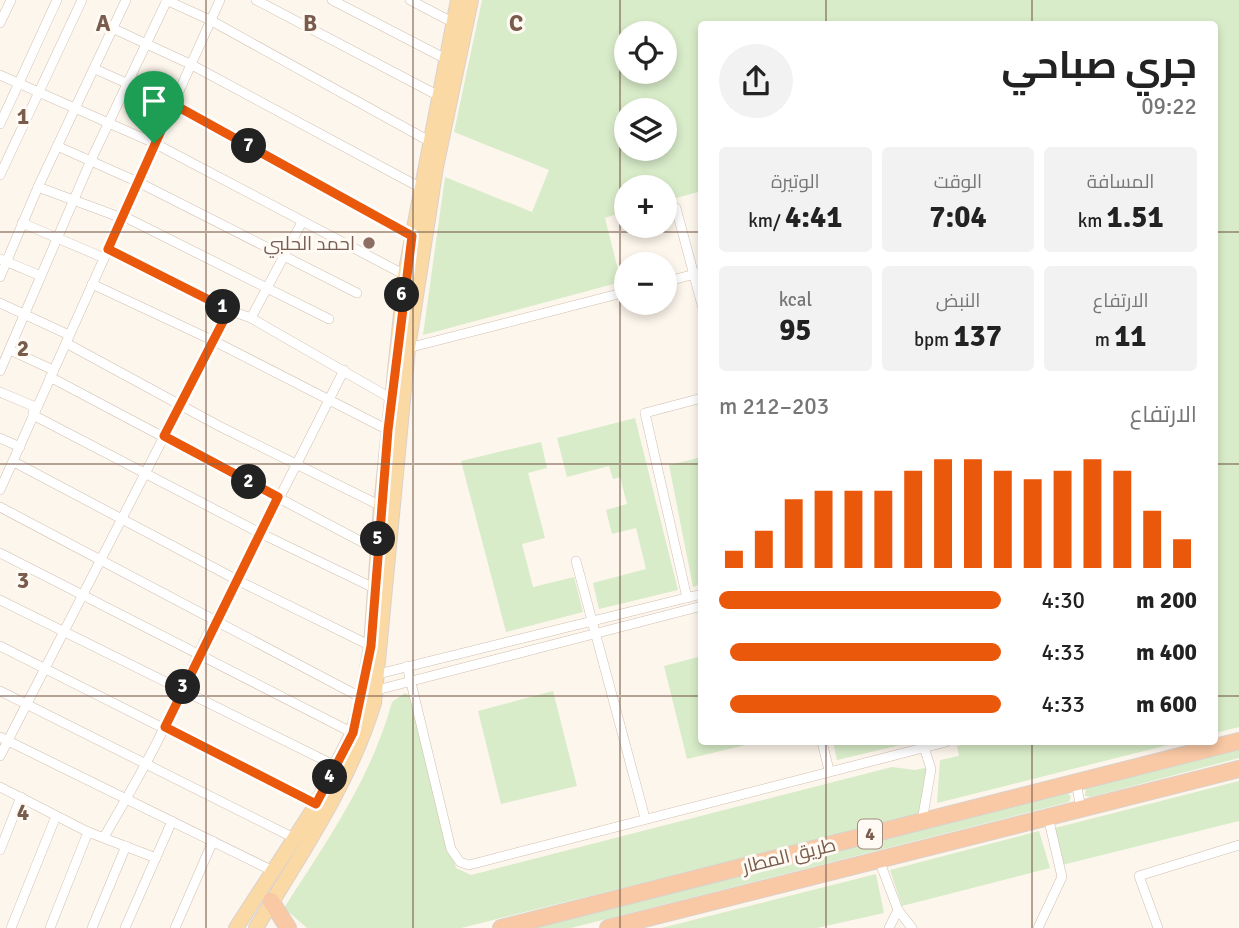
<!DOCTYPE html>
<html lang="ar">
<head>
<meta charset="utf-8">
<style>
	body { margin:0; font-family:Signika,Cairo,sans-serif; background:#f2f2f2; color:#222; direction:rtl; height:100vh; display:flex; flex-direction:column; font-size:26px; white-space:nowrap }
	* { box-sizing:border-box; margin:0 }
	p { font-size:23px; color:#767676 }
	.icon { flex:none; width:38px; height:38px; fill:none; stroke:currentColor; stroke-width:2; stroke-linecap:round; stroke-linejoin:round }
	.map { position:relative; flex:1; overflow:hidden; direction:ltr }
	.panel { position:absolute; left:698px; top:21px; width:520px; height:724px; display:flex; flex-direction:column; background:#fff; border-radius:7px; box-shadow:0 4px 10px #0003; direction:rtl }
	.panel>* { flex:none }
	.fabs { position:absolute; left:614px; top:21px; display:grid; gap:14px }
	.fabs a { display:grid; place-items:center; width:63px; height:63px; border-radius:50%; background:#fff; box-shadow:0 4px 10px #0003; font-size:35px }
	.pin { position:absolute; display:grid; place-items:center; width:60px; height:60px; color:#fff; margin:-72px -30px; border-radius:50% 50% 50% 0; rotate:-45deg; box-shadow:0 0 7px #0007 }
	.pin .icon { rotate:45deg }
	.km { position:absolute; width:35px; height:35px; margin:-18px; border-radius:50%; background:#222; color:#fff; font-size:19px; line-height:35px; text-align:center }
	.round { display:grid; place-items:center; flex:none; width:74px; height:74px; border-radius:37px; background:#f2f2f2 }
	.overview { display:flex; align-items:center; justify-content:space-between; height:119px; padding:0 21px }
	h1 { font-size:38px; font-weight:700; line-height:52px }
	.figures { display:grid; grid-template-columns:repeat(3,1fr); gap:10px; height:119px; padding:7px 21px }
	.figures div { display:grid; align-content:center; border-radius:7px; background:#f2f2f2; text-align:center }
	.figures b { font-size:30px; font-weight:700 }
	.figures small { font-size:19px; font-weight:400 }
	.figures p { font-size:19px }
	.chart { height:196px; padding:14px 21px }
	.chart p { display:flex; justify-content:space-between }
	.chart svg { width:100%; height:126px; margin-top:7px; stroke:#ea580c; stroke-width:6 }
	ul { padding:0 21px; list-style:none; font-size:23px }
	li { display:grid; grid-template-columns:112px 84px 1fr; align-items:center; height:52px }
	li i { height:18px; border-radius:9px; background:#ea580c }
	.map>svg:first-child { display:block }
	.green { fill:#d8ecc9; fill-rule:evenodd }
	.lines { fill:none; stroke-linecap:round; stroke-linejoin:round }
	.minor-casing { stroke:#d1beb0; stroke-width:10 }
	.primary-casing { stroke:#dad1cd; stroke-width:16 }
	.trunk-casing { stroke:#dad1cd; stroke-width:18 }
	.minor { stroke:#fff; stroke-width:9 }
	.primary { stroke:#fbd9a5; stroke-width:14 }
	.trunk { stroke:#f9c8a4; stroke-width:16 }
	.route-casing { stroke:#fff; stroke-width:14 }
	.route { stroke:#ea580c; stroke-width:9 }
	.grid { fill:none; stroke:#7a5c4d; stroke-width:2; stroke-opacity:0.55 }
	.education-dot { fill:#8d6e63; stroke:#fffaf3; stroke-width:2.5 }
	.labels { text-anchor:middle; stroke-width:6; stroke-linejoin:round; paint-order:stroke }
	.shield { fill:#fffaf3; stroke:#a28b7f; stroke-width:2 }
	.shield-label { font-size:18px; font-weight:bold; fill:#7a5c4d }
	.education-label { font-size:19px; fill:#785e54; stroke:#fffaf3; text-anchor:end }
	.street-label { font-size:19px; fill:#7a5c4d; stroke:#fffaf3 }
	.grid-label { font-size:23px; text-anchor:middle; font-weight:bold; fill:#7a5c4d; stroke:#fffaf3; stroke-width:6; stroke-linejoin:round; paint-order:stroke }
</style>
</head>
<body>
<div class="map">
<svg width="1239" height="928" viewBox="0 0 1239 928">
	<rect width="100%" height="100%" fill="#fdf6ec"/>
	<!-- green -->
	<g class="green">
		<path d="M482 0H1239V727L1215 733 1214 24H702V191L665 201V187H626V211L605 218 621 282 423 335 445 177 532 212 549 170 454 132ZM626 33H665V72H626ZM626 110H665V149H626Z"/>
		<path d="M635 418 678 590 599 609 593 583 646 569 636 528 612 534 606 510 627 504 620 477 613 479 609 466 567 477 557 438Z"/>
		<path d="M541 442 547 468 528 473 545 538 522 544 533 587 574 577 583 612 506 632 461 461Z"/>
		<path d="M702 457V584L693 587 669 465Z"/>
		<path d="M702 656V742H758L687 759 664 666Z"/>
		<path d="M553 691 577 786 501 804 478 711Z"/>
		<path d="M405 693 412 697 456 868 471 875 892 767 915 770 929 767 920 814 461 928H307L284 908C327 841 371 779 392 702Z"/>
		<path d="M833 742H913L837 760Z"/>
		<path d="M973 742H1180L937 803 940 760 959 756 957 746Z"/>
		<path d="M1239 748V758L1091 797 1085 796 1086 787Z"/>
		<path d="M1239 781V821L1062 865 1055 828Z"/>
		<path d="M1065 792 1071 796 1069 802 571 928H533Z"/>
		<path d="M1039 831 1050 868 902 906 890 870Z"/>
		<path d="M876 874 884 913 817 928H661Z"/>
	</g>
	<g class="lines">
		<!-- minor casing -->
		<g class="minor-casing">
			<g id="minor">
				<path d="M166 0 210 20 429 141"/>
				<path d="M256 0 439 96"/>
				<path d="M332 0 446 59"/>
				<path d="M410 0 454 23"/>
				<path d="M0 23 11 0"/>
				<path d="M112 28 190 64 421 188"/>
				<path d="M95 69 173 104 412 236"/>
				<path d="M0 75 154 143 405 275"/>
				<path d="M0 124 57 0"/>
				<path d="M57 146 138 182 357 293"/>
				<path d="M0 175 82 0"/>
				<path d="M38 187 122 218"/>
				<path d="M676 208 702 305"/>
				<path d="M123 216 329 319"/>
				<path d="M22 223 104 258"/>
				<path d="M108 249 229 310 251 318 392 399"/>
				<path d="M0 259 41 276"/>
				<path d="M0 277 38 187 126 0"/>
				<path d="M665 282 702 272"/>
				<path d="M92 284 214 341 388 430"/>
				<path d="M0 303 69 335"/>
				<path d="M251 318 302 222"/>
				<path d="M66 343 219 426 381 506"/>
				<path d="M408 348 626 292"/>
				<path d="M10 350 53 370"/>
				<path d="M0 371 91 160 167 0"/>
				<path d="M50 377 377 550"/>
				<path d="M0 392 33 406V415L260 533 374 588"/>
				<path d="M0 438 20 447"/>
				<path d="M14 462 239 581 371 646"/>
				<path d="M0 490 220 0"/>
				<path d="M0 507 362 698"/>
				<path d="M0 553 353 733"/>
				<path d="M576 561 645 818"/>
				<path d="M687 598 645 413 702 398"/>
				<path d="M0 600 336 766"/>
				<path d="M0 646 316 805"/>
				<path d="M407 666 451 849 460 862 469 865 946 742"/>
				<path d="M378 674 702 594"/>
				<path d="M377 690 702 606"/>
				<path d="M0 691 294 838"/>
				<path d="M0 737 271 870"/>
				<path d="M822 742 829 770"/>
				<path d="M0 756 229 310"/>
				<path d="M1076 782 1081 809"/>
				<path d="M0 787 88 832 156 858"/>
				<path d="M922 821 931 769 923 744"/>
				<path d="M104 837C125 801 147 764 165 726 182 691 197 654 215 620 260 538 302 454 344 370"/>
				<path d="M0 850 21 797"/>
				<path d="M879 860 898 910 912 928"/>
				<path d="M11 928 56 816"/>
				<path d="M50 928 88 832"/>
				<path d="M92 928 126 846"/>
				<path d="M125 928 172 821"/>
				<path d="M175 928 213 841"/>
				<path d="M889 928 898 910"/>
				<path d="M1038 928 1062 877 1048 817"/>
				<path d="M1158 928 1139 876 1239 845"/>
			</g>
		</g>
		<!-- primary casing -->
		<g class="primary-casing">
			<g id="primary">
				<path d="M236 928 316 805 353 733 362 698 371 646 381 506 405 275 458 0"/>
				<path d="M256 928C300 855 349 785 374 703L408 348 436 167 471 0"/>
			</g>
		</g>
		<!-- trunk casing -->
		<g class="trunk-casing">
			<g id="trunk">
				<path d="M271 901 288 928"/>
				<path d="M501 928 1239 741"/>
				<path d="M608 928 1239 769"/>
			</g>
		</g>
		<!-- minor -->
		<use href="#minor" class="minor"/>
		<!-- primary -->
		<use href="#primary" class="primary"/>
		<!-- trunk -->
		<use href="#trunk" class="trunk"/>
	</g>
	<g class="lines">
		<!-- route casing -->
		<g class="route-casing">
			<path id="route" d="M173 104 412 236 388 430 371 646 353 733 316 804 165 727 278 497 164 436 229 310 108 249Z"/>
		</g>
		<!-- route -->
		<use href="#route" class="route"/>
	</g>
	<!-- grid -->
	<path class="grid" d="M206 0V928M413 0V928M620 0V928M826 0V24M1032 0V24M0 232H702M1214 232H1239M0 464H702M1214 464H1239M0 696H702M1214 696H1239M826 742V928M1032 742V928"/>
	<!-- markers -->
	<circle class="education-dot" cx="369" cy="243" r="7"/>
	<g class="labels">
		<!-- shield labels -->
		<rect class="shield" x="858" y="819.5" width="24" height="29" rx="5"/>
		<g class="shield-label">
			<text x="870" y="840">4</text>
		</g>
		<!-- education labels -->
		<g class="education-label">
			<text x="355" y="250">احمد الحلبي</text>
		</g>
		<!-- street labels -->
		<g class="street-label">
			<text transform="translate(789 855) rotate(-14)" y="7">طريق المطار</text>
		</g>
	</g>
	<g class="grid-label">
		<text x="103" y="31">A</text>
		<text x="310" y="31">B</text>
		<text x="516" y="31">C</text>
		<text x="23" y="124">1</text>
		<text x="23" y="356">2</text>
		<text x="23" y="588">3</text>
		<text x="23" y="820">4</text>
	</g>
</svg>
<div class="fabs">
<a><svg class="icon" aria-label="locate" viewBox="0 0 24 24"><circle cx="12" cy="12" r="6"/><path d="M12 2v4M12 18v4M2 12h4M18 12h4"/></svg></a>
<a><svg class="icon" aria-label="layers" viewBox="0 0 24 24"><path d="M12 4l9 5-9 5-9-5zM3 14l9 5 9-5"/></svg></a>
<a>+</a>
<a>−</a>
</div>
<div class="pin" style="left:154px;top:143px;background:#1e9e55"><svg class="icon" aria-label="arrive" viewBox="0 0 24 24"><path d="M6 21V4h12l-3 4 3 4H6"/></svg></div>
<b class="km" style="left:223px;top:307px">1</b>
<b class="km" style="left:249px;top:482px">2</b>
<b class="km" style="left:183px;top:687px">3</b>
<b class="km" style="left:330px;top:777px">4</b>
<b class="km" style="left:378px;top:539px">5</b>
<b class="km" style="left:402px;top:295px">6</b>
<b class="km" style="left:249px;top:146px">7</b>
<section class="panel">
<div class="overview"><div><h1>جري صباحي</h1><p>09:22</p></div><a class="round"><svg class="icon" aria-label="share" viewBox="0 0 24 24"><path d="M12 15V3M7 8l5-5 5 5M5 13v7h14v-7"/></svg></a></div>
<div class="figures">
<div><p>المسافة</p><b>1.51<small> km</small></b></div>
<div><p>الوقت</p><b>7:04</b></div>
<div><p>الوتيرة</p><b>4:41<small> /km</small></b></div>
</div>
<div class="figures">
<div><p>الارتفاع</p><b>11<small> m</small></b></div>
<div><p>النبض</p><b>137<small> bpm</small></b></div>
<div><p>kcal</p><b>95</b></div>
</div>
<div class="chart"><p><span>الارتفاع</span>203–212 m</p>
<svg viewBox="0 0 160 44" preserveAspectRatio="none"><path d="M5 44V38M15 44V31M25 44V20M35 44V17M45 44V17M55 44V17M65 44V10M75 44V6M85 44V6M95 44V10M105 44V13M115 44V10M125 44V6M135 44V10M145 44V24M155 44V34"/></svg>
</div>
<ul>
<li><b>200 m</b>4:30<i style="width:100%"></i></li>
<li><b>400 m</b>4:33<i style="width:96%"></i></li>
<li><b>600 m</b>4:33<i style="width:96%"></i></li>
</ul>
</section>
</div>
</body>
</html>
